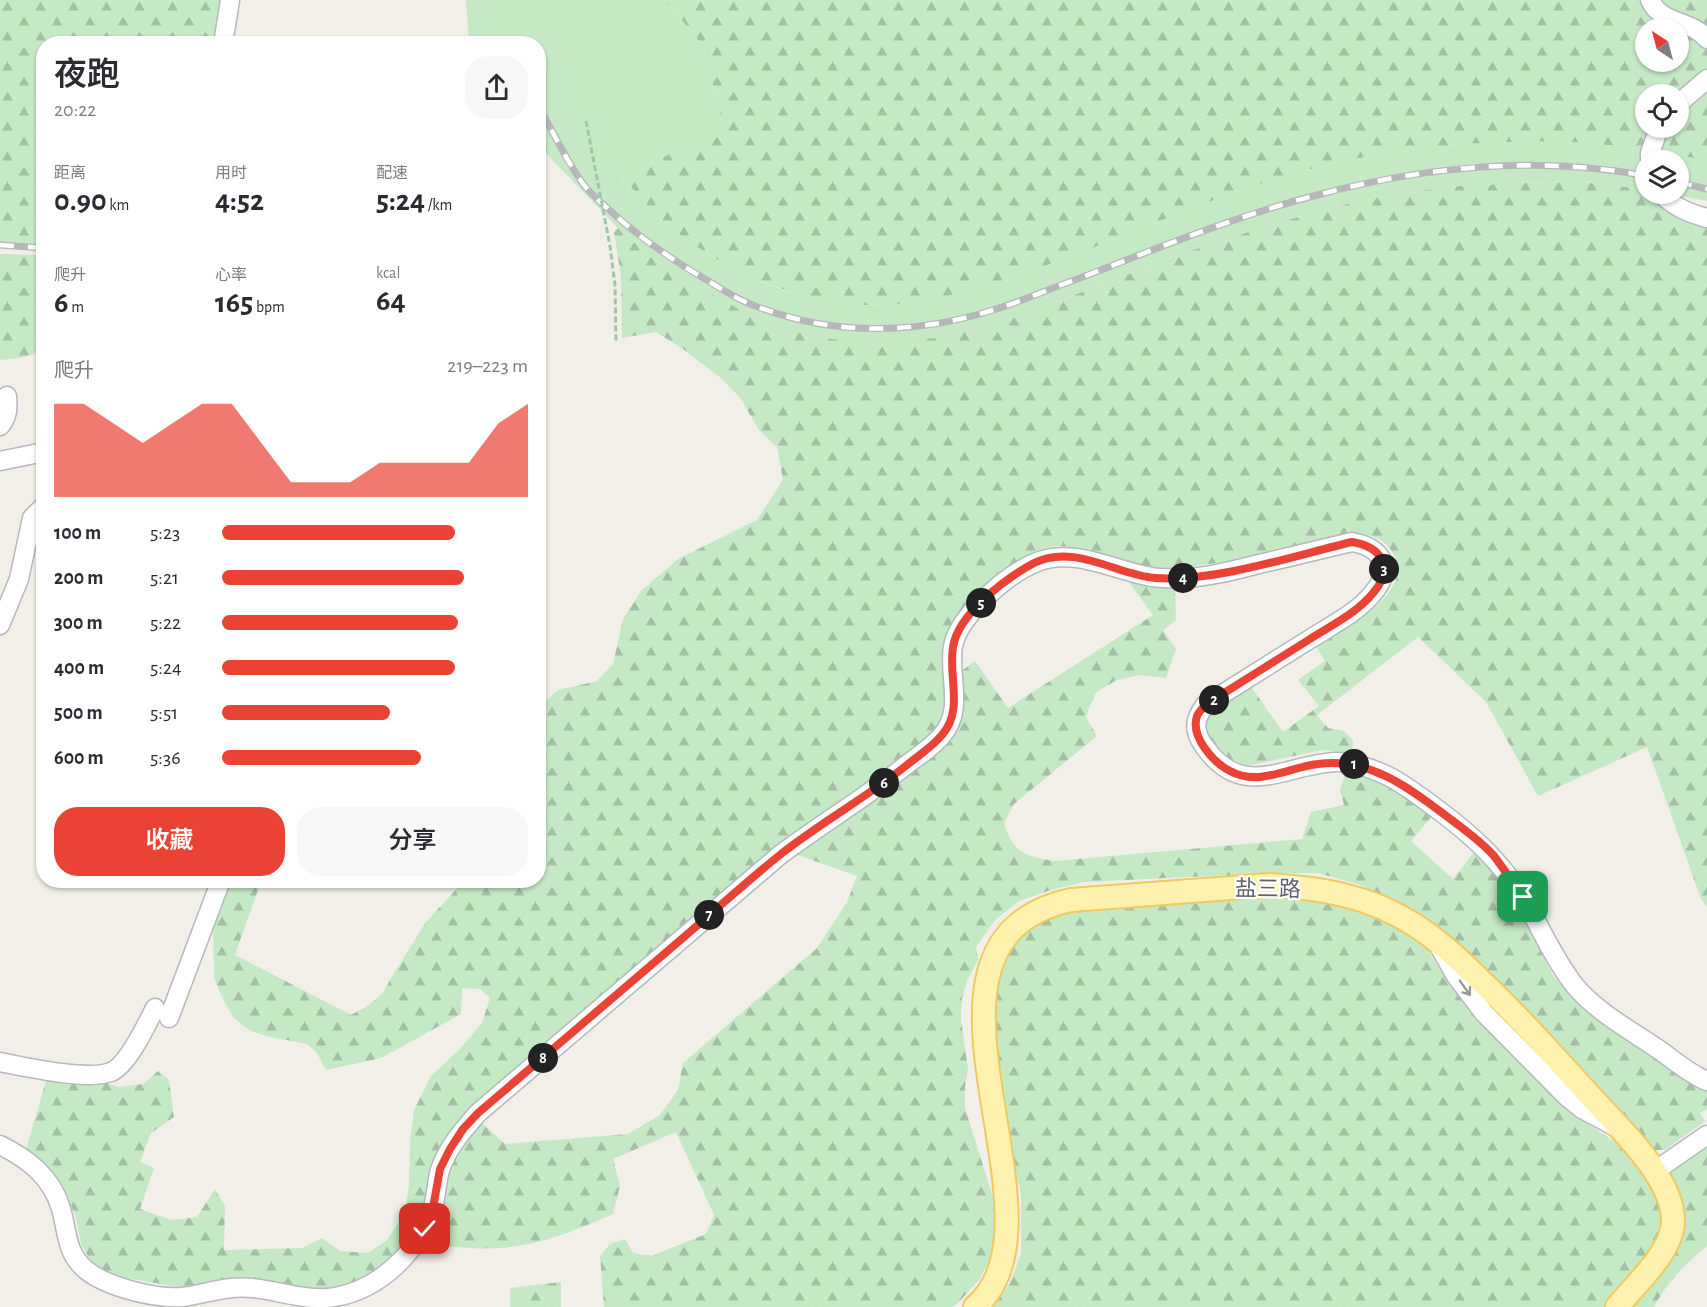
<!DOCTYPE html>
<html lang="zh">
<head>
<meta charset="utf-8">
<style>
	body { margin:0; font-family:"Alegreya Sans","Noto Sans SC",sans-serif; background:#f7f7f7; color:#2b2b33; height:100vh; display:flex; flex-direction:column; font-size:22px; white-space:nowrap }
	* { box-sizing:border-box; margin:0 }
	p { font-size:20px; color:#7c7c81 }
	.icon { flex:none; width:33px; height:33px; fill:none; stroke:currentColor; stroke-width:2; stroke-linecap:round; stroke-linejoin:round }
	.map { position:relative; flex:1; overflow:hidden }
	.side { position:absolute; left:36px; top:36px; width:510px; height:852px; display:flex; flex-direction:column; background:#fff; border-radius:24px; box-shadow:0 2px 4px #0004 }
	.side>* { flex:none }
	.needle { width:39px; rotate:324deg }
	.tools { position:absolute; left:1635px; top:18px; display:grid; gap:12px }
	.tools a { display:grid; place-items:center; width:54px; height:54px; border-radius:50%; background:#fff; box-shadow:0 2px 4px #0004; font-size:30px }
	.pin { position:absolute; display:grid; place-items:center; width:51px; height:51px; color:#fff; margin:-26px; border-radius:12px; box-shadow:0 3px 9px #0006 }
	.km { position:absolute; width:30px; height:30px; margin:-15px; border-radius:50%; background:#222; color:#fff; font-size:16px; line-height:30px; text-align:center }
	.round { display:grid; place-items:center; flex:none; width:63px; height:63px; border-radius:24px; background:#f7f7f7 }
	.headline { display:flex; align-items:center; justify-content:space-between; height:102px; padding:0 18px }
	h1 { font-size:33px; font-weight:600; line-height:45px }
	.figures { display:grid; grid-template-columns:repeat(3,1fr); gap:9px; height:102px; padding:6px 18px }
	.figures div { display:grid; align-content:center }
	.figures b { font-size:30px; font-weight:600 }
	.figures small { font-size:16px; font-weight:400 }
	.figures p { font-size:16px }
	.chart { height:168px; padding:12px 18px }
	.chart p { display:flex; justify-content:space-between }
	.chart svg { width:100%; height:108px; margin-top:6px; fill:#ea4335; opacity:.7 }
	.primary-button { display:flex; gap:12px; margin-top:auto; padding:12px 18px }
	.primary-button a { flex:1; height:69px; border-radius:24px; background:#ea4335; color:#fff; font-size:24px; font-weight:600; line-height:69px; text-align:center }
	.primary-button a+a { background:#f7f7f7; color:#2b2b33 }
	ul { padding:0 18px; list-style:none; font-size:20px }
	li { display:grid; grid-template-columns:96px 72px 1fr; align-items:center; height:45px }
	li i { height:15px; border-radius:8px; background:#ea4335 }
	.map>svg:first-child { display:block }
	.forest { fill:url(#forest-firs); fill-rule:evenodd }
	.green { fill:#c5e8c5 }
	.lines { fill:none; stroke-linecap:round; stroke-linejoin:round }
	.minor-casing { stroke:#b5b8bc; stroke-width:21 }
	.major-casing { stroke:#f2c960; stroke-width:26 }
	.minor { stroke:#fff; stroke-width:18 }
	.major { stroke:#fff2af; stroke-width:22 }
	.rail-casing { stroke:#b6b7b8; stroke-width:7 }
	.rail { stroke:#fff; stroke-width:4.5; stroke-dasharray:14; stroke-linecap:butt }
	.path-bridge { stroke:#9cc7a9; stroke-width:3; stroke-dasharray:6 3; stroke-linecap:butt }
	.oneway { stroke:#979a9d }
	.route-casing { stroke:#fff; stroke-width:12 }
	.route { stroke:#ea4335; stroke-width:8 }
	.labels { text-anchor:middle; stroke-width:4.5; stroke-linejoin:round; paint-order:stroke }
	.street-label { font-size:22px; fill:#5f6368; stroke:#fff }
</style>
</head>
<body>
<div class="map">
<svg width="1707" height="1307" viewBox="0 0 1707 1307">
	<defs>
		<pattern id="forest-firs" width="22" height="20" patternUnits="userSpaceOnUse" patternTransform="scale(1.5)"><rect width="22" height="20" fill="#c5e8c5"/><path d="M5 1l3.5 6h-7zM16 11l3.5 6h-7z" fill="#a3c0a4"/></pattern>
	</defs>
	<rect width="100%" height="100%" fill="#f1efe8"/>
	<!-- forest -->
	<g class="forest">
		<path d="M0 0H223L218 43 44 44 43 244 0 243Z"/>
		<path d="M665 0H1707V160C1660 153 1611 143 1563 142 1478 140 1394 148 1311 169 1234 189 1161 221 1088 250 1023 275 958 300 888 305 812 310 727 274 669 226 652 212 636 193 621 176L724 129 703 46ZM1646 28H1678V62H1646ZM1646 94H1678V128H1646Z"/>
		<path d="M1583 182 1645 189 1646 194H1651C1665 213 1683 219 1707 224V907L1701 899 1647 747 1538 796 1486 702 1418 637 1317 715 1328 728 1344 731 1353 740 1352 753 1322 750 1247 766 1225 757 1210 741 1205 728 1209 716 1219 707 1252 688 1283 732 1319 706 1298 680 1325 661 1316 646C1341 631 1415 594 1394 555 1387 541 1376 536 1361 534L1232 561 1161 570 1134 566 1072 547 1055 546 1030 555 998 577 969 601 951 624 944 648V710L937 728 923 743 464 1119 444 1140 434 1159 424 1212 412 1238 396 1258 347 1288 321 1290 236 1277 185 1288 107 1275 91 1262 81 1244 76 1218 64 1189 48 1168 26 1150 50 1067 119 1087 143 1084 158 1071 169 1080 174 1117 151 1133 140 1162 154 1168 140 1209 171 1220 197 1217 215 1189 225 1206 224 1250 302 1248 322 1238 340 1251 368 1253 387 1240 405 1213 409 1185 410 1143 414 1110 431 1076 460 1049 482 1023 490 998 480 989 462 988 461 1014 381 1058 326 1070 317 1053 307 1044 270 1037 250 1031 233 1017 223 999 214 978 213 924 230 881H261L235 955 351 1015 366 1007 381 995 425 923 464 881 538 880 539 707 558 690 597 681 613 664 623 619 641 591 678 559 757 520 783 480 777 447 759 430 741 399 722 379 683 349 656 332 622 338 621 276 614 232 618 228 652 258 706 291 938 338 995 325 1187 252 1276 223 1365 199 1445 187 1514 183Z"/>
		<path d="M0 254 43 255 42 352 19 358 0 360Z"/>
		<path d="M1125 577 1150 586 1175 587 1176 620 1163 630 1176 649 1166 678 1140 675 1117 680 1095 693 1086 717 1097 736 1014 804 1004 823C1013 853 1025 856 1055 861L1302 839 1311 812 1344 805 1340 790 1346 771C1379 779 1405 797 1432 816L1411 841 1453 879 1475 851 1493 871 1511 896 1554 977 1576 999 1707 1090V1109L1700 1113 1705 1121 1665 1150H1650L1428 922 1391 899 1360 885 1318 873H1273L1084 882 1051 890 1019 901 995 920 976 947 978 960 968 978 962 998 961 1019 968 1069 965 1087V1108L993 1197 996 1228 991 1257 979 1280 959 1302 952 1307H604L600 1256 610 1244 625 1239 633 1253 652 1256 706 1234 714 1215 676 1132 613 1159 620 1186 613 1214C563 1236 523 1252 467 1248 452 1246 440 1247 429 1236L443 1178 465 1138 482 1123 505 1144 628 1134 660 1115 678 1090 683 1063 817 948 847 902 857 876 795 854 807 840 943 747 957 732 962 711 960 672 975 661 1008 708 1153 615Z"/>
		<path d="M1248 892 1345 904 1385 918 1423 940 1435 962 1451 984 1549 1090 1578 1117 1622 1147 1641 1167 1665 1204 1662 1240 1609 1307H993L1010 1283 1021 1254V1195L993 1070 990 984 1011 941 1062 910Z"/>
		<path d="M1707 1142V1246C1685 1264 1667 1282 1654 1307H1627L1683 1214 1678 1190 1670 1174 1675 1164Z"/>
		<path d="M561 1282V1307H510V1288Z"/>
	</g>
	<!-- green -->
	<path class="green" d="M466 0H665L703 46 724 129 621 177C637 193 652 212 670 227 729 275 811 310 888 305 959 299 1023 275 1088 250 1162 221 1235 189 1311 169 1394 148 1478 140 1564 142 1611 143 1660 153 1707 160V201L1669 194H1678V160H1646L1645 189 1583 182 1514 183 1445 187 1365 199 1276 223 1187 252 995 325 938 338 874 343 813 337 757 319 706 291 652 258 618 228 539 146 538 44 469 43Z"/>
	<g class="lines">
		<!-- minor casing -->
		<g class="minor-casing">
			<g id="minor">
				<path d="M1650 0C1661 25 1691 19 1707 39"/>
				<path d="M223 44 230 0"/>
				<path d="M1678 104 1707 79"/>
				<path d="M1650 160V153L1659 128"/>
				<path d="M1661 194C1675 207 1688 213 1707 218"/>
				<path d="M0 426C8 417 8 408 7 396"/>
				<path d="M0 461 44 452"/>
				<path d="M0 625 19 579 32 518 44 506"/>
				<path d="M1440 948 1456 976 1484 1013 1566 1096 1582 1109 1616 1127"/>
				<path d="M169 1018 221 880"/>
				<path d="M0 1062C26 1067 87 1081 111 1072 128 1065 147 1024 155 1008"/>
				<path d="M0 1145C28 1159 52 1177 61 1209 68 1232 65 1252 86 1270 107 1287 155 1299 182 1297 198 1295 214 1290 231 1288 266 1284 300 1303 335 1297 380 1289 418 1252 432 1210 437 1197 436 1183 440 1170 447 1148 463 1130 478 1113L780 855C821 824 865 798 905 766 918 756 933 747 943 734 964 709 948 675 953 646 959 615 1009 573 1037 562 1075 547 1115 571 1152 577 1162 579 1174 578 1184 578 1209 577 1235 570 1259 564 1290 557 1321 549 1352 542 1381 547 1395 568 1373 593 1357 613 1332 625 1310 639 1275 661 1240 683 1205 705 1194 720 1193 731 1204 746 1243 802 1285 764 1336 762 1354 761 1373 769 1388 776 1407 786 1424 799 1441 812 1474 837 1499 860 1522 896 1540 926 1553 958 1575 986 1597 1012 1630 1030 1658 1049 1674 1060 1689 1074 1707 1081"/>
				<path d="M1655 1171 1707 1135"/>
			</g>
		</g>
		<!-- major casing -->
		<g class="major-casing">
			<path id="major" d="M975 1307C1078 1219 880 941 1071 900L1270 885C1321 888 1369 896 1413 924 1437 939 1459 959 1479 979 1516 1013 1549 1051 1583 1088 1607 1115 1634 1140 1654 1170 1664 1185 1673 1203 1673 1221 1673 1251 1635 1285 1617 1307"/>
		</g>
		<!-- minor -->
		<use href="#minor" class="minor"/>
		<!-- major -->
		<use href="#major" class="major"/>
		<!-- rail casing -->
		<g class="rail-casing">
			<g id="rail">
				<path d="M538 105C553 132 566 160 584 185 590 193 598 200 606 207 636 235 669 258 705 279 720 288 736 299 753 305 831 336 914 335 993 310 1023 301 1051 288 1080 278 1158 248 1236 216 1317 195 1422 167 1538 155 1646 176"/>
				<path d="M1678 182 1707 189"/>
				<path d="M0 245 44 248"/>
			</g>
		</g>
		<!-- rail -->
		<use href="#rail" class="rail"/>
		<!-- path-bridge -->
		<path class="path-bridge" d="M586 121 610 246 615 285 616 342"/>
	</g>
	<!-- one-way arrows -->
	<defs><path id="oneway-shaft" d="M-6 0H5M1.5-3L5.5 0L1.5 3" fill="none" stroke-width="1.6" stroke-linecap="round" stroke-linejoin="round" transform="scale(1.5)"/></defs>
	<use class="oneway" href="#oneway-shaft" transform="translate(1465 988) rotate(55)"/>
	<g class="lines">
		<!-- route casing -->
		<g class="route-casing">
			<path id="route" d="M425 1229 433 1208 440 1169 450 1149 463 1129 478 1113C544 1056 611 1000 677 943 712 913 746 882 781 854 822 822 867 797 907 765 919 755 932 747 942 735 964 710 948 677 953 647 958 614 1006 578 1034 563 1075 543 1116 575 1156 578 1216 582 1293 556 1352 542 1382 547 1395 568 1373 593 1357 613 1332 625 1310 639 1275 661 1240 683 1205 705 1203 708 1198 713 1197 716 1190 737 1214 763 1230 771 1259 787 1289 767 1318 764 1368 757 1408 787 1445 815 1462 828 1480 840 1494 856 1504 869 1513 883 1523 897"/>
		</g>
		<!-- route -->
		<use href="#route" class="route"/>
	</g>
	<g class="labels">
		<!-- street labels -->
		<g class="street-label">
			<text transform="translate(1268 888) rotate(1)" y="8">盐三路</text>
		</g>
	</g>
</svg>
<div class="tools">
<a><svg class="needle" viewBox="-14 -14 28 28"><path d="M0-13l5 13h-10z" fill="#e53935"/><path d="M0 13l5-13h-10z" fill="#7c7c81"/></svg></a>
<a><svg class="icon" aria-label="locate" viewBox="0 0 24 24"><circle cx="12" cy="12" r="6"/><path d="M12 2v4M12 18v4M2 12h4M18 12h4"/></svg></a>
<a><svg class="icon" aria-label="layers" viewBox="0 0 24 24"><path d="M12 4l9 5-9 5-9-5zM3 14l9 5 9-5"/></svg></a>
</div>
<div class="pin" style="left:1523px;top:897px;background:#1e9e55"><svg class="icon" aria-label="arrive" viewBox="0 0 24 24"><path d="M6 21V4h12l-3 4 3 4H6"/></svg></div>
<div class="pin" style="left:425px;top:1229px;background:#d93025"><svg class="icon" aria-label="check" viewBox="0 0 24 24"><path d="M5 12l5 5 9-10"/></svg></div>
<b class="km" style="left:1354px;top:764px">1</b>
<b class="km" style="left:1214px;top:700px">2</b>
<b class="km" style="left:1384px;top:569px">3</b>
<b class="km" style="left:1183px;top:578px">4</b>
<b class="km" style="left:981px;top:603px">5</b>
<b class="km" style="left:884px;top:783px">6</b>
<b class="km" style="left:709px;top:915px">7</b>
<b class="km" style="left:543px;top:1058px">8</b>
<section class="side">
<div class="headline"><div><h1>夜跑</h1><p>20:22</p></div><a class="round"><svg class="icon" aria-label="share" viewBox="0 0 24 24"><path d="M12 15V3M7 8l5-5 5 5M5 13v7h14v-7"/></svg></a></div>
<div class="figures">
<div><p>距离</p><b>0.90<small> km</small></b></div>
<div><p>用时</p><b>4:52</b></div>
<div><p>配速</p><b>5:24<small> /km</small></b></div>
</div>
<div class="figures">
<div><p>爬升</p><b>6<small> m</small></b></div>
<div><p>心率</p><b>165<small> bpm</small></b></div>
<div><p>kcal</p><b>64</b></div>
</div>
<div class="chart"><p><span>爬升</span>219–223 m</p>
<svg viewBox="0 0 160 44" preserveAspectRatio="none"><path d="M0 44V6L10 6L20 14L30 22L40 14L50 6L60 6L70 22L80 38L90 38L100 38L110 30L120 30L130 30L140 30L150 14L160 6V44z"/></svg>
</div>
<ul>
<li><b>100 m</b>5:23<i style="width:76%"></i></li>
<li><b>200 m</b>5:21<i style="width:79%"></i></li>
<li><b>300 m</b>5:22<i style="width:77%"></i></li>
<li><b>400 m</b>5:24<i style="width:76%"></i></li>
<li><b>500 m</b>5:51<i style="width:55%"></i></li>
<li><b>600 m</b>5:36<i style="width:65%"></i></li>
</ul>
<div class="primary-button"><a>收藏</a><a>分享</a></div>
</section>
</div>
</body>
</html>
